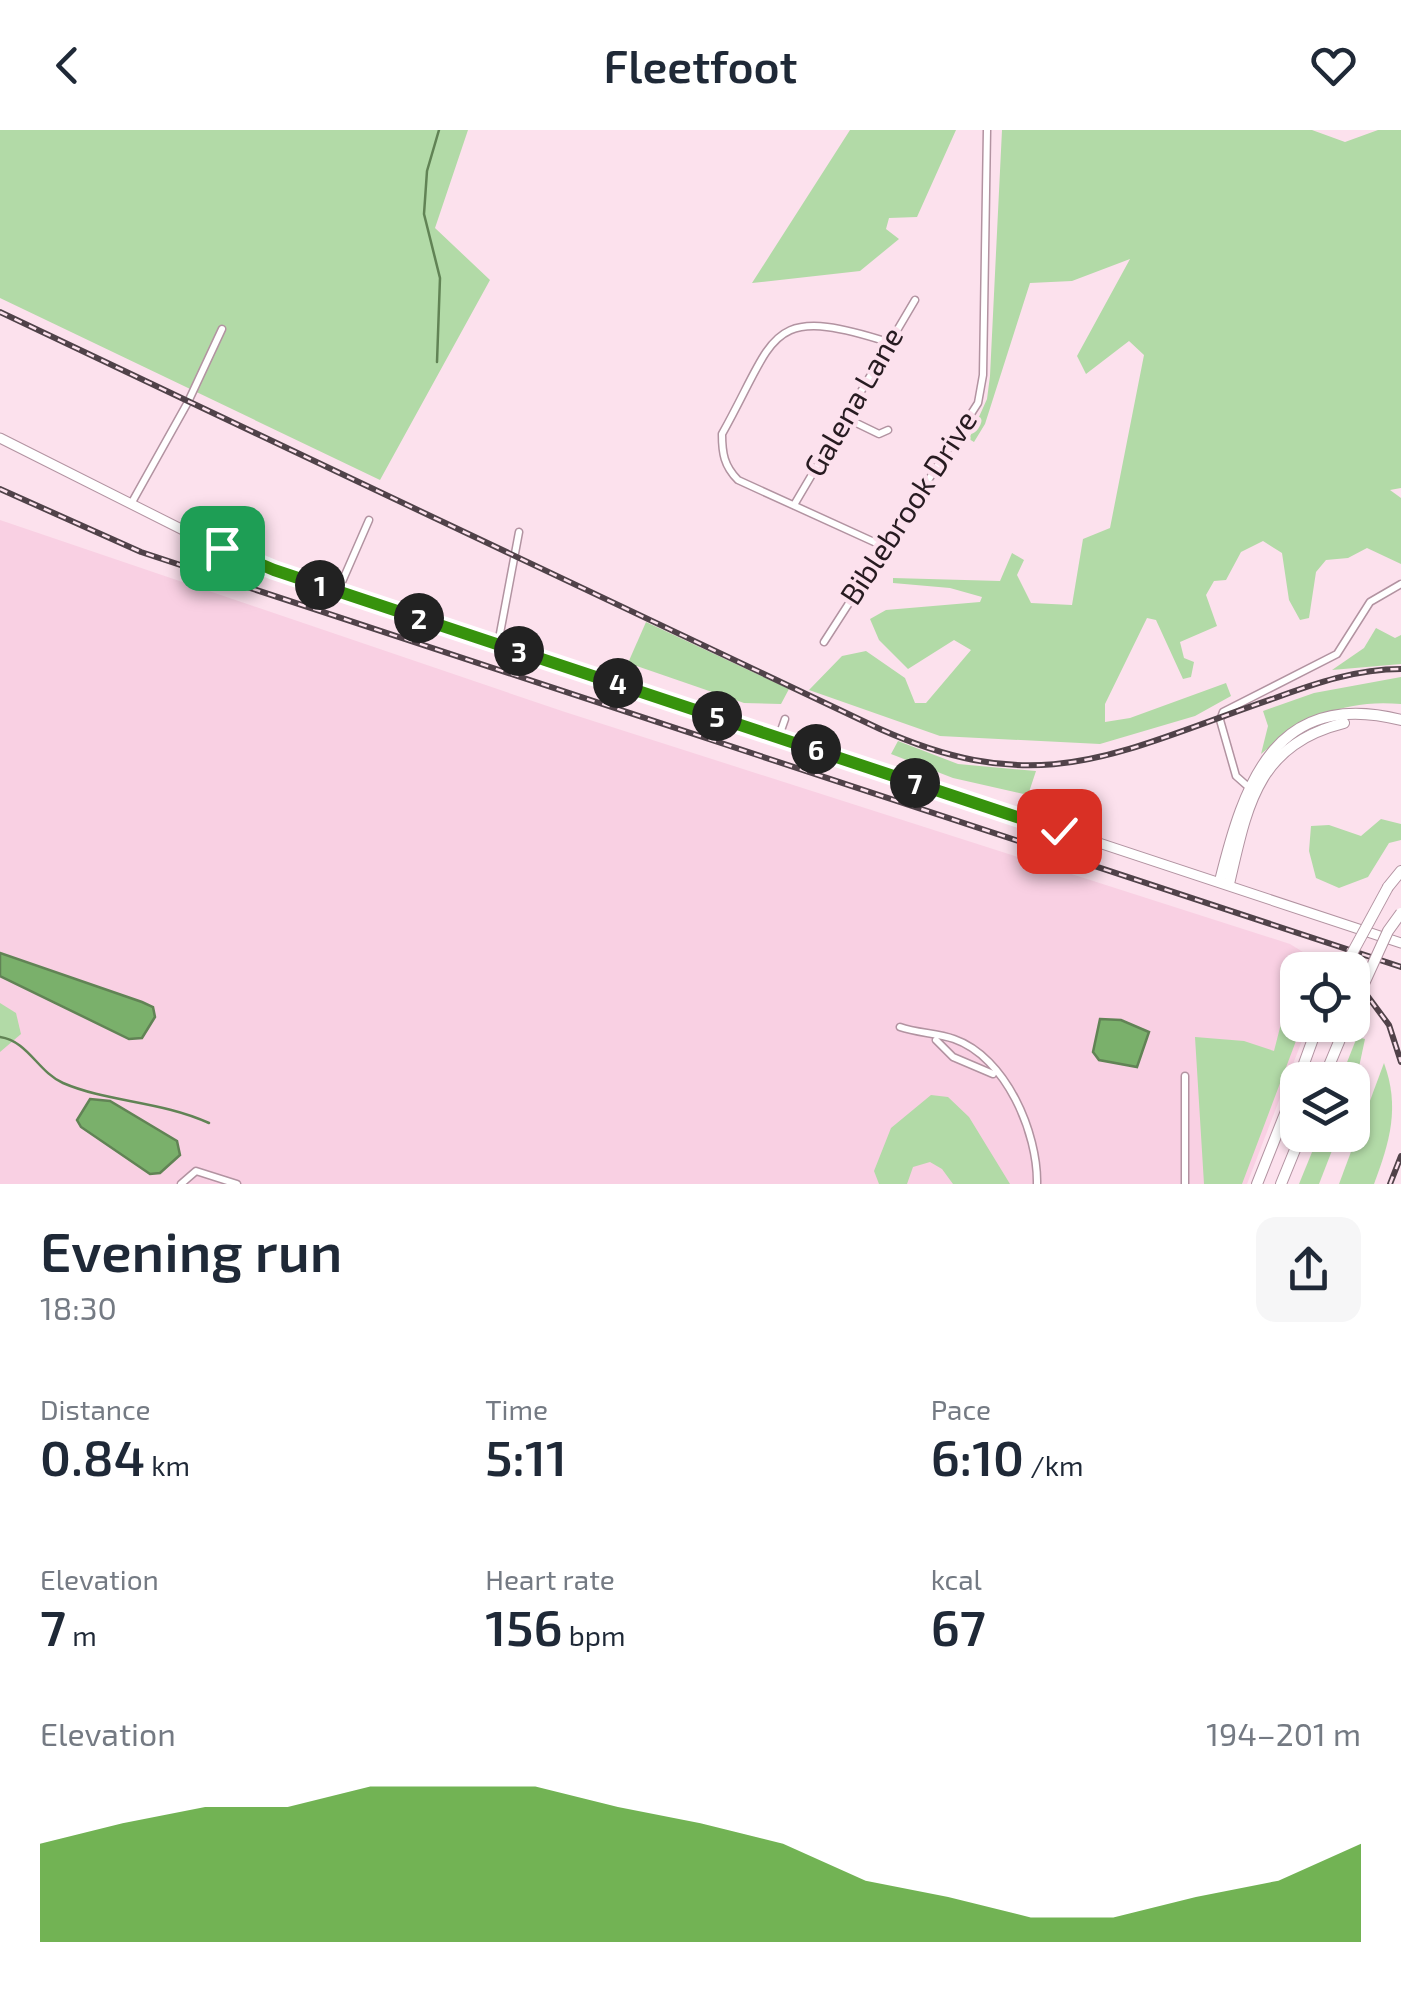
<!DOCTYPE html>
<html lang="en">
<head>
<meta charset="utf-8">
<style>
	body { margin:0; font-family:"Exo 2",sans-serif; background:#f6f6f7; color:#1f2937; height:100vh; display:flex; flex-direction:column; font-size:38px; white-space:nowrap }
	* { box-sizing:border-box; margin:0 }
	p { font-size:32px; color:#747a83 }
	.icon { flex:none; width:55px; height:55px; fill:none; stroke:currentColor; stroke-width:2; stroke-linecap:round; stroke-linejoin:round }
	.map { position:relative; height:1054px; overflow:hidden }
	.details { display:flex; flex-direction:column; background:#fff; flex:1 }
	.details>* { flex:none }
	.buttons { position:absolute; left:1280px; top:822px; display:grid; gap:20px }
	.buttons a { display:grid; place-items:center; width:90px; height:90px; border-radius:20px; background:#fff; box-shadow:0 2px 8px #0004; font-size:50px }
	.pin { position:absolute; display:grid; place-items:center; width:85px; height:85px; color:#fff; margin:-42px; border-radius:20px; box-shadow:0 5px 15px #0006 }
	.km { position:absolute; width:50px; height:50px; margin:-25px; border-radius:50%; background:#222; color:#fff; font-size:28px; line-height:50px; text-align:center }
	.round { display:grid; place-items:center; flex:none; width:105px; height:105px; border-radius:20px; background:#f6f6f7 }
	.head { display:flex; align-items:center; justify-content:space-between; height:170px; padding:0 40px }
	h1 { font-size:55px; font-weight:600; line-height:75px }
	.figures { display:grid; grid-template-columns:repeat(3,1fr); gap:15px; height:170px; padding:10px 40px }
	.figures div { display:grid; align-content:center }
	.figures b { font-size:50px; font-weight:600 }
	.figures small { font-size:28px; font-weight:400 }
	.figures p { font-size:28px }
	.chart { height:280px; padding:20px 40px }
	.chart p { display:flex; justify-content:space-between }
	.chart svg { width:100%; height:180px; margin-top:10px; fill:#37930d; opacity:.7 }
	header { display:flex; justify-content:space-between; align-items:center; height:130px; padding:0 40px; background:#fff; font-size:45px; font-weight:600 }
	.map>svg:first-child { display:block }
	.built { fill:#f9d0e3 }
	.green { fill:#b2daa7 }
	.water { fill:#7ab06b; stroke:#618355; stroke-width:2.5 }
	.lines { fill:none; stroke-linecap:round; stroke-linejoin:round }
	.stream { stroke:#618355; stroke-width:2.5 }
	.street-casing { stroke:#b293a1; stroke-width:9 }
	.secondary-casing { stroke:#b293a1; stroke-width:11 }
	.primary-casing { stroke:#b293a1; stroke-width:12 }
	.street { stroke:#fff; stroke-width:6 }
	.secondary { stroke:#fff; stroke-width:9 }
	.primary { stroke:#fff; stroke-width:10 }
	.rail-casing { stroke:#504249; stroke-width:6 }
	.rail { stroke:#fce1ed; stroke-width:2.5; stroke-dasharray:8; stroke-linecap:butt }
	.primary-bridge-casing { stroke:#b293a1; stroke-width:12; stroke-linecap:butt }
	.primary-bridge { stroke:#fff; stroke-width:10 }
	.route-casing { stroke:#fff; stroke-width:20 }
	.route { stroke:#37930d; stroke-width:12 }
	.labels { text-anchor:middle; stroke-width:9; stroke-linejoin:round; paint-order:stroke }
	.street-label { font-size:30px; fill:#271b21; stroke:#fce1ed }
</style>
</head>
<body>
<header><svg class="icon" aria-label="back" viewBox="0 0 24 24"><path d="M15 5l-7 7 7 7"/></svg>Fleetfoot<svg class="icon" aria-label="heart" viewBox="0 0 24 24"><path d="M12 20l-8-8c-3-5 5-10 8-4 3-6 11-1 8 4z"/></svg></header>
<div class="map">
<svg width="1401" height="1054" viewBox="0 0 1401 1054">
	<rect width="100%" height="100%" fill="#fce1ed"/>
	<!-- built -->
	<path class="built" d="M0 390 565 582 1290 814 1329 838 1298 840V895H1308L1247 1054H0Z"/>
	<!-- green -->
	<g class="green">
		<path d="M0 0H468L435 98 490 150 380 350 0 168Z"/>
		<path d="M850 0H956L917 87 889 88 886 99 899 109 860 141 752 153Z"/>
		<path d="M1002 0H1312L1345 12 1378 0H1401V358L1390 360 1401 368V434L1367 418 1348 428 1326 430 1316 442 1309 488 1300 490 1289 470 1282 423 1263 411 1241 422 1226 450 1214 451 1206 465 1217 496 1180 512 1184 528 1194 532 1191 547 1183 549 1156 490 1147 488 1105 574V592L1130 588 1226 553 1231 566 1195 586 1100 614 940 606 809 560 842 526 866 521 905 548 915 573H926L971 520 954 510 908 539 879 510 870 489 886 480 980 472 982 467 950 458 893 453V448L1000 451 1012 423 1024 430 1017 445 1031 473 1072 475 1083 409 1110 398 1144 225 1129 211 1086 244 1077 226 1130 129 1072 151 1030 153 985 294 974 312 969 309 987 269 990 246Z"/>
		<path d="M646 492 789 559 781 574 744 573 628 533Z"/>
		<path d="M1376 498 1395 508 1401 505V534L1332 540 1364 518Z"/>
		<path d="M1401 547V574C1343 569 1305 588 1261 624L1268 596 1263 581 1314 563Z"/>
		<path d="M898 611 958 634 1036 641 1028 665 953 648 891 624Z"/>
		<path d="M1381 689 1401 694V710L1389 713 1368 747 1339 758 1316 748 1309 721 1311 696 1329 695 1361 706Z"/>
		<path d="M1296 835 1308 840H1298V895H1302L1242 1054H1204L1195 907 1244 911 1274 921Z"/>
		<path d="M0 873 16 883 21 904 0 922Z"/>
		<path d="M1357 907 1365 909 1353 965 1352 950H1340Z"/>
		<path d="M1384 933C1400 977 1390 1011 1374 1054H1339Z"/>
		<path d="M931 965 948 967 969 987 1010 1054H953L942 1039 930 1032 913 1037 907 1054H879L874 1041 891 998Z"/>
		<path d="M1319 1005H1338L1319 1054H1299Z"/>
	</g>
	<!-- water -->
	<g class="water">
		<path d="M0 823 142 872 153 877 155 887 142 908 129 909 0 846Z"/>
		<path d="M1100 889 1121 890 1149 902 1137 937 1099 930 1093 922Z"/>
		<path d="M90 969 110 971 177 1011 180 1025 160 1043 150 1044 81 997 77 990Z"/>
	</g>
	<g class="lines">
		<!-- stream -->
		<g class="stream">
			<path d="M437 232 440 148 424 84 427 41 439 0"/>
			<path d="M0 907C28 911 38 942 63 953 107 972 161 971 209 993"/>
		</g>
		<!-- street casing -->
		<g class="street-casing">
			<g id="street">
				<path d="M846 288 879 304 888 300"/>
				<path d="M131 374 188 272 222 199"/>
				<path d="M794 375 915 170"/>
				<path d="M885 417 738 350C724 336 722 323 722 304 777 206 766 173 888 212"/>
				<path d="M338 461 369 390"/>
				<path d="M824 512 978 273 983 245 987 0"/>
				<path d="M498 514 519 402"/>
				<path d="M779 606 785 589"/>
				<path d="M1253 661 1236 646 1220 590 1223 582 1337 524 1370 472 1401 454"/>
				<path d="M900 897C917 903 937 903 954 909 1006 927 1038 1003 1037 1054"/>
				<path d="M936 910 953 927 993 944"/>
				<path d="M1185 946V1054"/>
				<path d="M181 1054 196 1041 237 1054"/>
			</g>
		</g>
		<!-- secondary casing -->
		<g class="secondary-casing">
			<path id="secondary" d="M0 308 197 407 274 440 1401 813"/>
		</g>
		<!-- primary casing -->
		<g class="primary-casing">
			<g id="primary">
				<path d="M1220 751C1244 654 1275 558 1401 590"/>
				<path d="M1229 754C1247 677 1256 615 1344 593"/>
				<path d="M1388 757 1401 741"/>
				<path d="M1298 950 1318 895"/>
				<path d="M1323 950 1346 895"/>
				<path d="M1257 1054 1298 951"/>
				<path d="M1281 1054 1301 1005"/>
			</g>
		</g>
		<!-- street -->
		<use href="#street" class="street"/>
		<!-- secondary -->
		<use href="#secondary" class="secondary"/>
		<!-- primary -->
		<use href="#primary" class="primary"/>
		<!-- rail casing -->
		<g class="rail-casing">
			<g id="rail">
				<path d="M0 182 880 599C1043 672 1119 621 1275 568 1316 553 1357 539 1401 539"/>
				<path d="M0 359 141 422 1401 837"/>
				<path d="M1352 845 1389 895 1401 932"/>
				<path d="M1390 1054 1401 1026"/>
			</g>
		</g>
		<!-- rail -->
		<use href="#rail" class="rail"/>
		<!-- primary-bridge casing -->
		<g class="primary-bridge-casing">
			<g id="primary-bridge">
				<path d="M1343 840 1388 757"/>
				<path d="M1352 880 1388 801 1401 783"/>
			</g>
		</g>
		<!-- primary-bridge -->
		<use href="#primary-bridge" class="primary-bridge"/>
	</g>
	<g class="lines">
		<!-- route casing -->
		<g class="route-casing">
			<path id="route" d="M222 418 274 440 1059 701"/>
		</g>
		<!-- route -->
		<use href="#route" class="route"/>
	</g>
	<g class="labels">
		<!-- street labels -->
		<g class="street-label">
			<text transform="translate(854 272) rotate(-60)" y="10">Galena Lane</text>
			<text transform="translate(909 378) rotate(-57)" y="10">Biblebrook Drive</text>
		</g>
	</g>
</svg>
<div class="buttons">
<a><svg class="icon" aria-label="locate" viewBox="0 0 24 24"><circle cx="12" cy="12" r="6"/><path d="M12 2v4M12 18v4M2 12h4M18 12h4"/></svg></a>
<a><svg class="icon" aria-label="layers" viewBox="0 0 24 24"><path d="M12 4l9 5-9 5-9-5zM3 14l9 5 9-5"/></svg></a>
</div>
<div class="pin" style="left:222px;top:418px;background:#1e9e55"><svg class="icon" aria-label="arrive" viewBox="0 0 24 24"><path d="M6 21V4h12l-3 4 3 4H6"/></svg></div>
<div class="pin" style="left:1059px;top:701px;background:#d93025"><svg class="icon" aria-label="check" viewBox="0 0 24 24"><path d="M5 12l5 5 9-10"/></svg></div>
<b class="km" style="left:320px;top:455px">1</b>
<b class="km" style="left:419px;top:488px">2</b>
<b class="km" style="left:519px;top:521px">3</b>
<b class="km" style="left:618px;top:553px">4</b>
<b class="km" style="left:717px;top:586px">5</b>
<b class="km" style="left:816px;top:619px">6</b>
<b class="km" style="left:915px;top:653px">7</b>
</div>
<section class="details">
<div class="head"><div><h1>Evening run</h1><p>18:30</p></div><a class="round"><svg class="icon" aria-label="share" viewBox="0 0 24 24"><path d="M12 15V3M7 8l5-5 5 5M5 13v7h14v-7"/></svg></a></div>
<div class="figures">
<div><p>Distance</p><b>0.84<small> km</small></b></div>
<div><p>Time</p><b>5:11</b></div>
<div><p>Pace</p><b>6:10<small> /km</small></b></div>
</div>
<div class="figures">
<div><p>Elevation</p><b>7<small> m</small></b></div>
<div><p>Heart rate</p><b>156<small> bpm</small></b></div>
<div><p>kcal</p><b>67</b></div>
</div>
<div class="chart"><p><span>Elevation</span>194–201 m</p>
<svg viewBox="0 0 160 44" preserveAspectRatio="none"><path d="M0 44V20L10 15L20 11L30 11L40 6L50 6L60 6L70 11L80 15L90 20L100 29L110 33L120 38L130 38L140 33L150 29L160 20V44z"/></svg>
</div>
</section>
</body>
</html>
